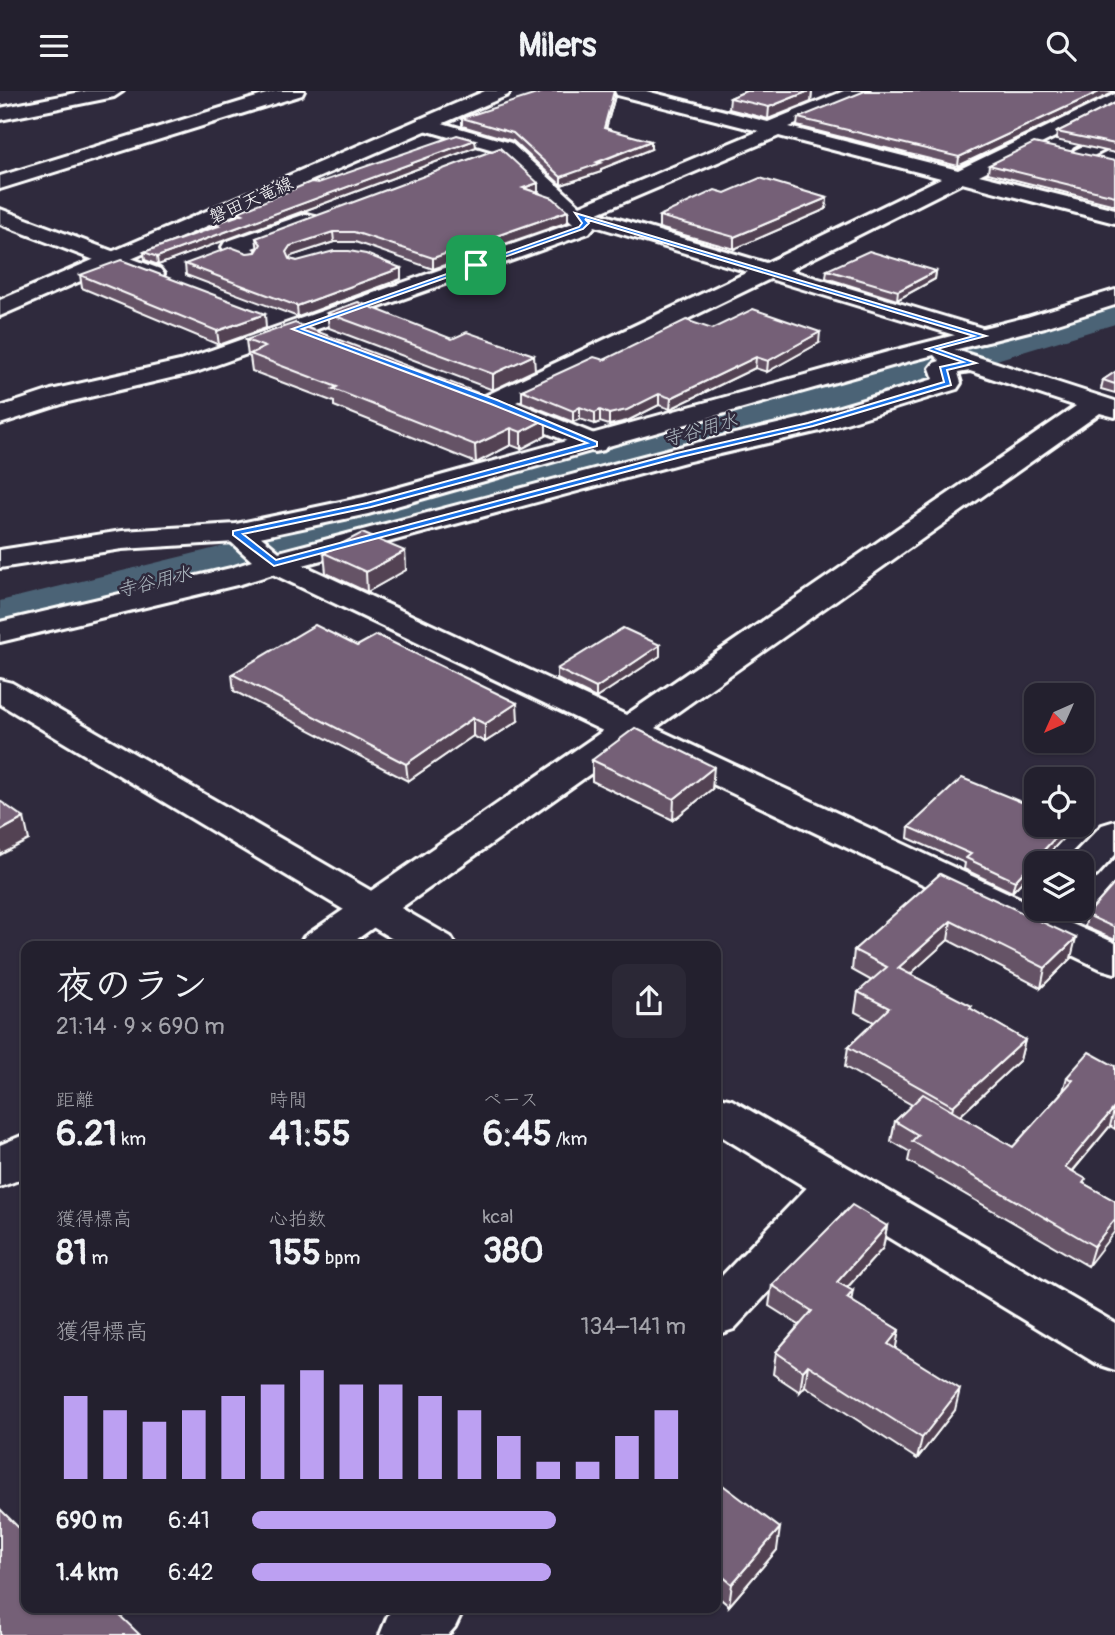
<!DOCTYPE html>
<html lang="ja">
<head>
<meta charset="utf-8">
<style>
	body { margin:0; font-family:Pangolin,"Klee One",sans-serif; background:#2b2836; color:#f1f3f6; height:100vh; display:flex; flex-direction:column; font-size:26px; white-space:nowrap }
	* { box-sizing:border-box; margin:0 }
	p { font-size:23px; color:#a3a3aa }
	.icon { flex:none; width:38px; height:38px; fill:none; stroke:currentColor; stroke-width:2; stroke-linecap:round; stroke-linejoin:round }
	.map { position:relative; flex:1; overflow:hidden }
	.sheet { position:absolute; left:21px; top:850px; width:700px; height:672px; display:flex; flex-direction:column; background:#23202e; border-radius:14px; box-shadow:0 2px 5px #0004,0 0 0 2px #403e4a }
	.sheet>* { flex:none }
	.needle { width:46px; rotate:225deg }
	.controls { position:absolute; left:1024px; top:592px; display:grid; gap:14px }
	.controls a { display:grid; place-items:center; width:70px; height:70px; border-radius:14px; background:#23202e; box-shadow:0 2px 5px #0004,0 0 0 2px #403e4a; font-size:35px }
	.pin { position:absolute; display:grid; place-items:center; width:60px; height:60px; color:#fff; margin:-30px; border-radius:14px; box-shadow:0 4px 10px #0006 }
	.round { display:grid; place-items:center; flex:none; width:74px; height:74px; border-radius:14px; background:#2b2836 }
	.head { display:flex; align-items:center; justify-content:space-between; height:119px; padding:0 35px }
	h1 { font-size:38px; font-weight:700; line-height:52px }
	.stats { display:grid; grid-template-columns:repeat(3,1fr); gap:10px; height:119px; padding:7px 35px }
	.stats div { display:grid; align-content:center }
	.stats b { font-size:35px; font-weight:700 }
	.stats small { font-size:19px; font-weight:400 }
	.stats p { font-size:19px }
	.chart { height:196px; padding:14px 35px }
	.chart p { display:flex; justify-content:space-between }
	.chart svg { width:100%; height:126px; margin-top:7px; stroke:#bca0f2; stroke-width:6 }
	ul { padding:0 35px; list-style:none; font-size:23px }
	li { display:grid; grid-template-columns:112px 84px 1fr; align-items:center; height:52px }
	li i { height:18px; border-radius:9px; background:#bca0f2 }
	header { display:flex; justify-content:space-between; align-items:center; height:91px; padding:0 35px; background:#23202e; font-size:32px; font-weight:700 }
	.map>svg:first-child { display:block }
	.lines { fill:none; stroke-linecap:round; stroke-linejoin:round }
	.river { fill:#4c6476; fill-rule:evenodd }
	.street-casing { stroke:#fff; stroke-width:6 }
	.secondary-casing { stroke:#fff; stroke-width:6 }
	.primary-casing { stroke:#fff; stroke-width:6 }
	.street { fill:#2f2a3d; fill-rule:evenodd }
	.secondary { fill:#2f2a3d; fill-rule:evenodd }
	.primary { fill:#2f2a3d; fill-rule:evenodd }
	.wall { fill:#655366; stroke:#fff; stroke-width:2 }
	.shaded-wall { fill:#524353; stroke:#fff; stroke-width:2 }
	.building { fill:#756077; stroke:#fff; stroke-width:2 }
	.route { fill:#1a73e8; stroke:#fff; stroke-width:2; fill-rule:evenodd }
	.labels { text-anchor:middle; stroke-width:5; stroke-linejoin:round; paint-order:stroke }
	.far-street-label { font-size:18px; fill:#fff; stroke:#2f2a3d }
	.far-water-label { font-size:19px; font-style:italic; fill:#aeb9c1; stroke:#2f2a3d }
</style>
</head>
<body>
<header><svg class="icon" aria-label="menu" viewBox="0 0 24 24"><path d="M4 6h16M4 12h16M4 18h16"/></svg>Milers<svg class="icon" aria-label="search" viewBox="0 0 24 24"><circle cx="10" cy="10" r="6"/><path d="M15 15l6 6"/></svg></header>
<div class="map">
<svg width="1115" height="1544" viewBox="0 0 1115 1544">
	<rect width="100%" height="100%" fill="#2f2a3d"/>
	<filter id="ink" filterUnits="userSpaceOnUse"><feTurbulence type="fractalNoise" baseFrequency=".0143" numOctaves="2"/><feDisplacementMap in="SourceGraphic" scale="14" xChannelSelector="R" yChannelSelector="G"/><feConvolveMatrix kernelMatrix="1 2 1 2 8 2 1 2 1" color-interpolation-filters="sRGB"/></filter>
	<g filter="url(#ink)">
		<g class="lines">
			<!-- river -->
			<path class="river" d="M1115 206V233C746 346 374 453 0 546V510L220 456 901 268Z"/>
			<!-- street casing -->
			<g class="street-casing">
				<g id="street">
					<path d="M86 0H123L114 6 0 29V17Z"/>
					<path d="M276 0H304L302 4 0 98V85Z"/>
					<path d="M615 0H646L768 31 844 0H869L867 4 789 36 958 79 1115 3V16L979 84 1115 118V132L962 92 789 179 992 240 995 245 992 250 983 252 974 250 770 188 516 311 604 347 608 353 604 359 594 361 485 317 481 311 485 305 748 181 595 135 589 142 196 281 68 311 0 333V316L51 299 180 270 573 132 497 60 418 37 415 33 418 29 425 27 511 52 580 115 759 40 617 4ZM779 45 941 87 766 172 598 122Z"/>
					<path d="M1115 40V54L1089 67H1075L1072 63 1075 59Z"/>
					<path d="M0 118 160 178 164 183 160 188H144L0 133Z"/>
					<path d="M306 123 314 125 317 130 314 135 252 157 260 164 257 169C245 172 229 167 222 156L225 151Z"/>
					<path d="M947 256 1115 310V326L1100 322 655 637 1036 815V817L1115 852V882L1101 878 631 654 346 856H298L304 846 603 640 273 483 241 493 0 551V531L231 477 252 470 221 442 225 436C248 430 263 448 279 461L670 358 803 327 934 288 930 277 934 272 940 270 934 264 938 259ZM970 280 1076 315 626 624 303 474 685 371 820 340 957 298 961 292 958 282Z"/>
					<path d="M1115 730V764L1096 785 1082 788V772H1065L1102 734Z"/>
					<path d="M26 1043V1084L16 1090 0 1096V1054Z"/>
					<path d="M839 1076 856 1081 862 1094 856 1107 734 1238 716 1244V1191L822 1081Z"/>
					<path d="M395 1517H464L455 1536 448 1544H380L388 1524Z"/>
				</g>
			</g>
			<!-- secondary casing -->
			<g class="secondary-casing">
				<g id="secondary">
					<path d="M1115 199V214L1045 236 906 271 368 423 236 451 122 458 0 477V459L122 440 236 433 364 406 888 261 1027 226Z"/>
					<path d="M0 589 12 592 451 846 457 856H406L0 613Z"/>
					<path d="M716 1005 732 1009 1115 1232V1279L1097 1273 716 1042Z"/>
				</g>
			</g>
			<!-- primary casing -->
			<g class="primary-casing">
				<path id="primary" d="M485 0H510L508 4 0 225V209Z"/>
			</g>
			<!-- street -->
			<use href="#street" class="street"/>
			<!-- secondary -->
			<use href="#secondary" class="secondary"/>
			<!-- primary -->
			<use href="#primary" class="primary"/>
		</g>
		<!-- wall -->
		<g class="wall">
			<path d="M746 0H812L811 11 768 28 729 18 730 7Z"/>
			<path d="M1115 0 958 75 797 35 798 27Z"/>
			<path d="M615 5 606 37 651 58 601 78V81L561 94 513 50 462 35V27Z"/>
			<path d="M1115 12V62L1056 49 1057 41Z"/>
			<path d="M476 56 158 174 145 169 144 161 215 136 214 133 238 125V121L318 92Z"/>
			<path d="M1115 70V114L988 82 989 74Z"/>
			<path d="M538 92V102L568 120V131L433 178 355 151H334L291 165 289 168 297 170 401 177V188L298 226 186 184 185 173 256 161 258 159 256 147Z"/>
			<path d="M725 102 827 107 826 118 734 158 659 137V125Z"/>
			<path d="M827 179 936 180 935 188 897 209 826 187Z"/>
			<path d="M80 184 266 237 219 254 82 197Z"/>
			<path d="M327 222 452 248 535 279 493 299 329 237Z"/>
			<path d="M712 238 819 252 767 281 755 277 670 318 659 314 627 330 609 334 600 331 595 333 580 328 573 331 522 311V299L604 269Z"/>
			<path d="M246 249 546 328V345L521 358 511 354 476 372 334 315V311L252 280 250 266 248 265Z"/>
			<path d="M1115 281V302L1101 298 1103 289Z"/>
			<path d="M405 460 406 479 367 501 326 482 324 462Z"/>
			<path d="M357 555 518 630 485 651 473 645 408 690 234 600 232 583Z"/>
			<path d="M660 565 596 607 557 588V578Z"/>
			<path d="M592 669 712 698 673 729 592 690Z"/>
			<path d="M909 736 1068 742 1012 801 964 778 965 772 908 747Z"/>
			<path d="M940 783 1071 867 1041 897 948 849 910 883 1025 949 1020 969 960 1025 1013 1056 1063 1000 1067 986 1115 975V1038L1110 1035 1073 1080 1085 1093 1115 1110 1088 1175 908 1070 910 1061 891 1050 895 1030 912 1014 845 976 848 956 874 931 855 921 858 901 872 890 852 879 854 859Z"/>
			<path d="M1115 792V849L1085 836 1087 824Z"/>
			<path d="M887 1135 883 1157 847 1197 851 1210 899 1239 895 1258 955 1319 917 1368 805 1295 800 1301 773 1283 776 1261 799 1234 769 1215 772 1194Z"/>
			<path d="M716 1389 777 1459 729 1515 716 1504Z"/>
		</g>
		<!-- shaded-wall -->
		<g class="shaded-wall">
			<path d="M614 0 615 5 604 45V37Z"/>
			<path d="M809 0H812L811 11 768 28 769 16Z"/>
			<path d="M1101 0 1115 1 958 75 959 66Z"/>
			<path d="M475 49 476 56 158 174 157 166Z"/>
			<path d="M651 50V58L601 78V81L561 94V86Z"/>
			<path d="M538 92V102L523 97Z"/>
			<path d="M827 107 826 118 734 158V146Z"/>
			<path d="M568 120V131L433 178V167Z"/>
			<path d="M333 141 334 151 291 165 287 172 286 161 290 155Z"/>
			<path d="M401 177V188L298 226 297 215Z"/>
			<path d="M936 180 935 188 897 209 898 200Z"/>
			<path d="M265 223 266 237 219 254 217 240Z"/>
			<path d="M820 241 819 252 767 281 768 270Z"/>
			<path d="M534 264 535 279 493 299V283Z"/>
			<path d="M756 266 755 277 670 318 671 307Z"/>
			<path d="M659 303V314L627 330 609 334V323Z"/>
			<path d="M580 316V328L573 331V320Z"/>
			<path d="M600 319V331L595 333V322Z"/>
			<path d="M546 328V345L521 358V341Z"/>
			<path d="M511 337V354L476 372 475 354Z"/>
			<path d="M405 460 406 479 367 501 366 481Z"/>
			<path d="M660 554V565L596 607V597Z"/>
			<path d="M517 612 518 630 485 651V633Z"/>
			<path d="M473 627V645L408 690 406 673Z"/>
			<path d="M714 676 712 698 673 729 674 708Z"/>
			<path d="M24 727 29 749 0 764V740Z"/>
			<path d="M1068 733H1070L1068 742 1040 772H1036V776L1012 801 1015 790Z"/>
			<path d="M951 830 948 849 895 897 898 877Z"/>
			<path d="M1076 847 1071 867 1041 897 1045 877Z"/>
			<path d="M1025 949 1020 969 949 1035 953 1015Z"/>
			<path d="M1115 1016 1110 1035 1060 1095 1065 1076Z"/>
			<path d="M1115 1128V1140L1088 1175 1094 1155Z"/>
			<path d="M887 1135 883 1157 833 1212 837 1191Z"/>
			<path d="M853 1200 849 1222 847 1207Z"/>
			<path d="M899 1239 895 1261 888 1253Z"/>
			<path d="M808 1274 805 1295 800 1301 803 1280Z"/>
			<path d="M960 1298 955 1319 917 1368 922 1347Z"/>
			<path d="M780 1437 777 1459 729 1515 732 1493Z"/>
		</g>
		<!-- building -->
		<g class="building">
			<path d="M546 0H614L604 37 651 50 597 71 601 72 561 86 513 42 462 27Z"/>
			<path d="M746 0H809L769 16 730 7Z"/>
			<path d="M865 0H1101L959 66 798 27Z"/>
			<path d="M1115 12V53L1057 41Z"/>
			<path d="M457 44 475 49 157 166 144 161 219 135 214 133 243 123 238 121 311 91 318 92Z"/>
			<path d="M1034 52 1115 70V105L989 74Z"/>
			<path d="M500 57 538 92 523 97 553 107 568 120 433 167 354 141H333L290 155 286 161 289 168 297 170 334 160H349L366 163 401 177 297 215 185 173 231 156 247 162 256 161 261 153 256 147Z"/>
			<path d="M760 87 827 107 734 146 659 125 715 99 725 102Z"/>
			<path d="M869 160 936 180 898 200 827 179Z"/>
			<path d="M121 169 265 223 217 240 80 184Z"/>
			<path d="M358 211 452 248 467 241 534 264 493 283 327 222Z"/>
			<path d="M753 218 820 241 768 270 756 266 671 307 659 303 627 319 609 323 600 319 595 322 580 316 573 320 522 299 594 266 604 269 686 229 712 238Z"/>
			<path d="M295 232 546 328 521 341 511 337 475 354 333 298 337 296 250 263 265 256 246 249Z"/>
			<path d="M1115 281V293L1103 289Z"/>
			<path d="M362 442 405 460 366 481 324 462Z"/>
			<path d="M315 534 357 555 377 544 517 612 485 633 473 627 406 673 232 583Z"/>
			<path d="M623 537 660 554 596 597 557 578Z"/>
			<path d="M635 637 714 676 674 708 592 669Z"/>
			<path d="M962 687 1036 717V733H1068L1015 790 966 767 971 763 909 736Z"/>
			<path d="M0 710 24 727 0 740Z"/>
			<path d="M940 783 1076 847 1045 877 951 830 898 877 972 915 970 917 1025 949 953 1015 848 956 889 917 858 901 887 876 854 859Z"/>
			<path d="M1115 792V837L1087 824Z"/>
			<path d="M1089 961 1115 975V1016L1065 1076 1086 1088 1083 1092 1115 1110V1128L1094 1155 912 1050 918 1044 895 1030 923 1003 1013 1056 1073 989 1067 986Z"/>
			<path d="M852 1114 887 1135 837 1191 853 1200 847 1207 899 1239 888 1253 960 1298 922 1347 808 1274 803 1280 776 1261 812 1220 772 1194Z"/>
			<path d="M716 1389 780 1437 732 1493 716 1480Z"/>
			<path d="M0 1418 26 1444V1517H112L140 1544H0Z"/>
		</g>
	</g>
	<!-- route -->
	<path class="route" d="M575 122 986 245 937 258 976 272 947 279 951 294 813 335 681 366 274 475 233 444V440L367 412 587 352 491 313 292 238 579 136 582 132ZM585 128 974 245 926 258 963 271 940 276 944 291 808 332 677 362 276 469 243 443 371 416 597 355V351L497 309 302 238 583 138 589 132Z"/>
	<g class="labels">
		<!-- far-street labels -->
		<g class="far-street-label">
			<text transform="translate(251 109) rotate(-24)" y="6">磐田天竜線</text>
		</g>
		<!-- far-water labels -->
		<g class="far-water-label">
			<text transform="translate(700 338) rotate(-16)" y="7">寺谷用水</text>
			<text transform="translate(154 490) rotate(-14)" y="7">寺谷用水</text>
		</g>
	</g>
</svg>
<div class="controls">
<a><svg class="needle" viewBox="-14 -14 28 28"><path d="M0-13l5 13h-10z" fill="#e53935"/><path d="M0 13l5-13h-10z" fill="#a3a3aa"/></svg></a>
<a><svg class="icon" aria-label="locate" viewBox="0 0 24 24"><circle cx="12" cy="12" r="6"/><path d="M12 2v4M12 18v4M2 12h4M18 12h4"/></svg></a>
<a><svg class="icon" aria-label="layers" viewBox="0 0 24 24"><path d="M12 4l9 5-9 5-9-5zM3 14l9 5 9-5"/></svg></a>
</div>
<div class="pin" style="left:476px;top:174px;background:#1e9e55"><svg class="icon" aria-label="arrive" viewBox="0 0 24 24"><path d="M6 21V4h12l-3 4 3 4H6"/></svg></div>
<section class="sheet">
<div class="head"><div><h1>夜のラン</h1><p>21:14 · 9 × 690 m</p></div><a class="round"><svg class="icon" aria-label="share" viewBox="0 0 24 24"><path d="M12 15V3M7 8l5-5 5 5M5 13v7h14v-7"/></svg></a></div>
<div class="stats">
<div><p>距離</p><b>6.21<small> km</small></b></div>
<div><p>時間</p><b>41:55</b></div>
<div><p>ペース</p><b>6:45<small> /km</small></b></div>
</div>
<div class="stats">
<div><p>獲得標高</p><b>81<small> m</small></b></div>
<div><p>心拍数</p><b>155<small> bpm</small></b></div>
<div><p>kcal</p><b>380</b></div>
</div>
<div class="chart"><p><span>獲得標高</span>134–141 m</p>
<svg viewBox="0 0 160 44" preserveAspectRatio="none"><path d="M5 44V15M15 44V20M25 44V24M35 44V20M45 44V15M55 44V11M65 44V6M75 44V11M85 44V11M95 44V15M105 44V20M115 44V29M125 44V38M135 44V38M145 44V29M155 44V20"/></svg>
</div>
<ul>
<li><b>690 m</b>6:41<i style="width:70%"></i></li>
<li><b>1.4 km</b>6:42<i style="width:69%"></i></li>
</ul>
</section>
</div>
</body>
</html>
